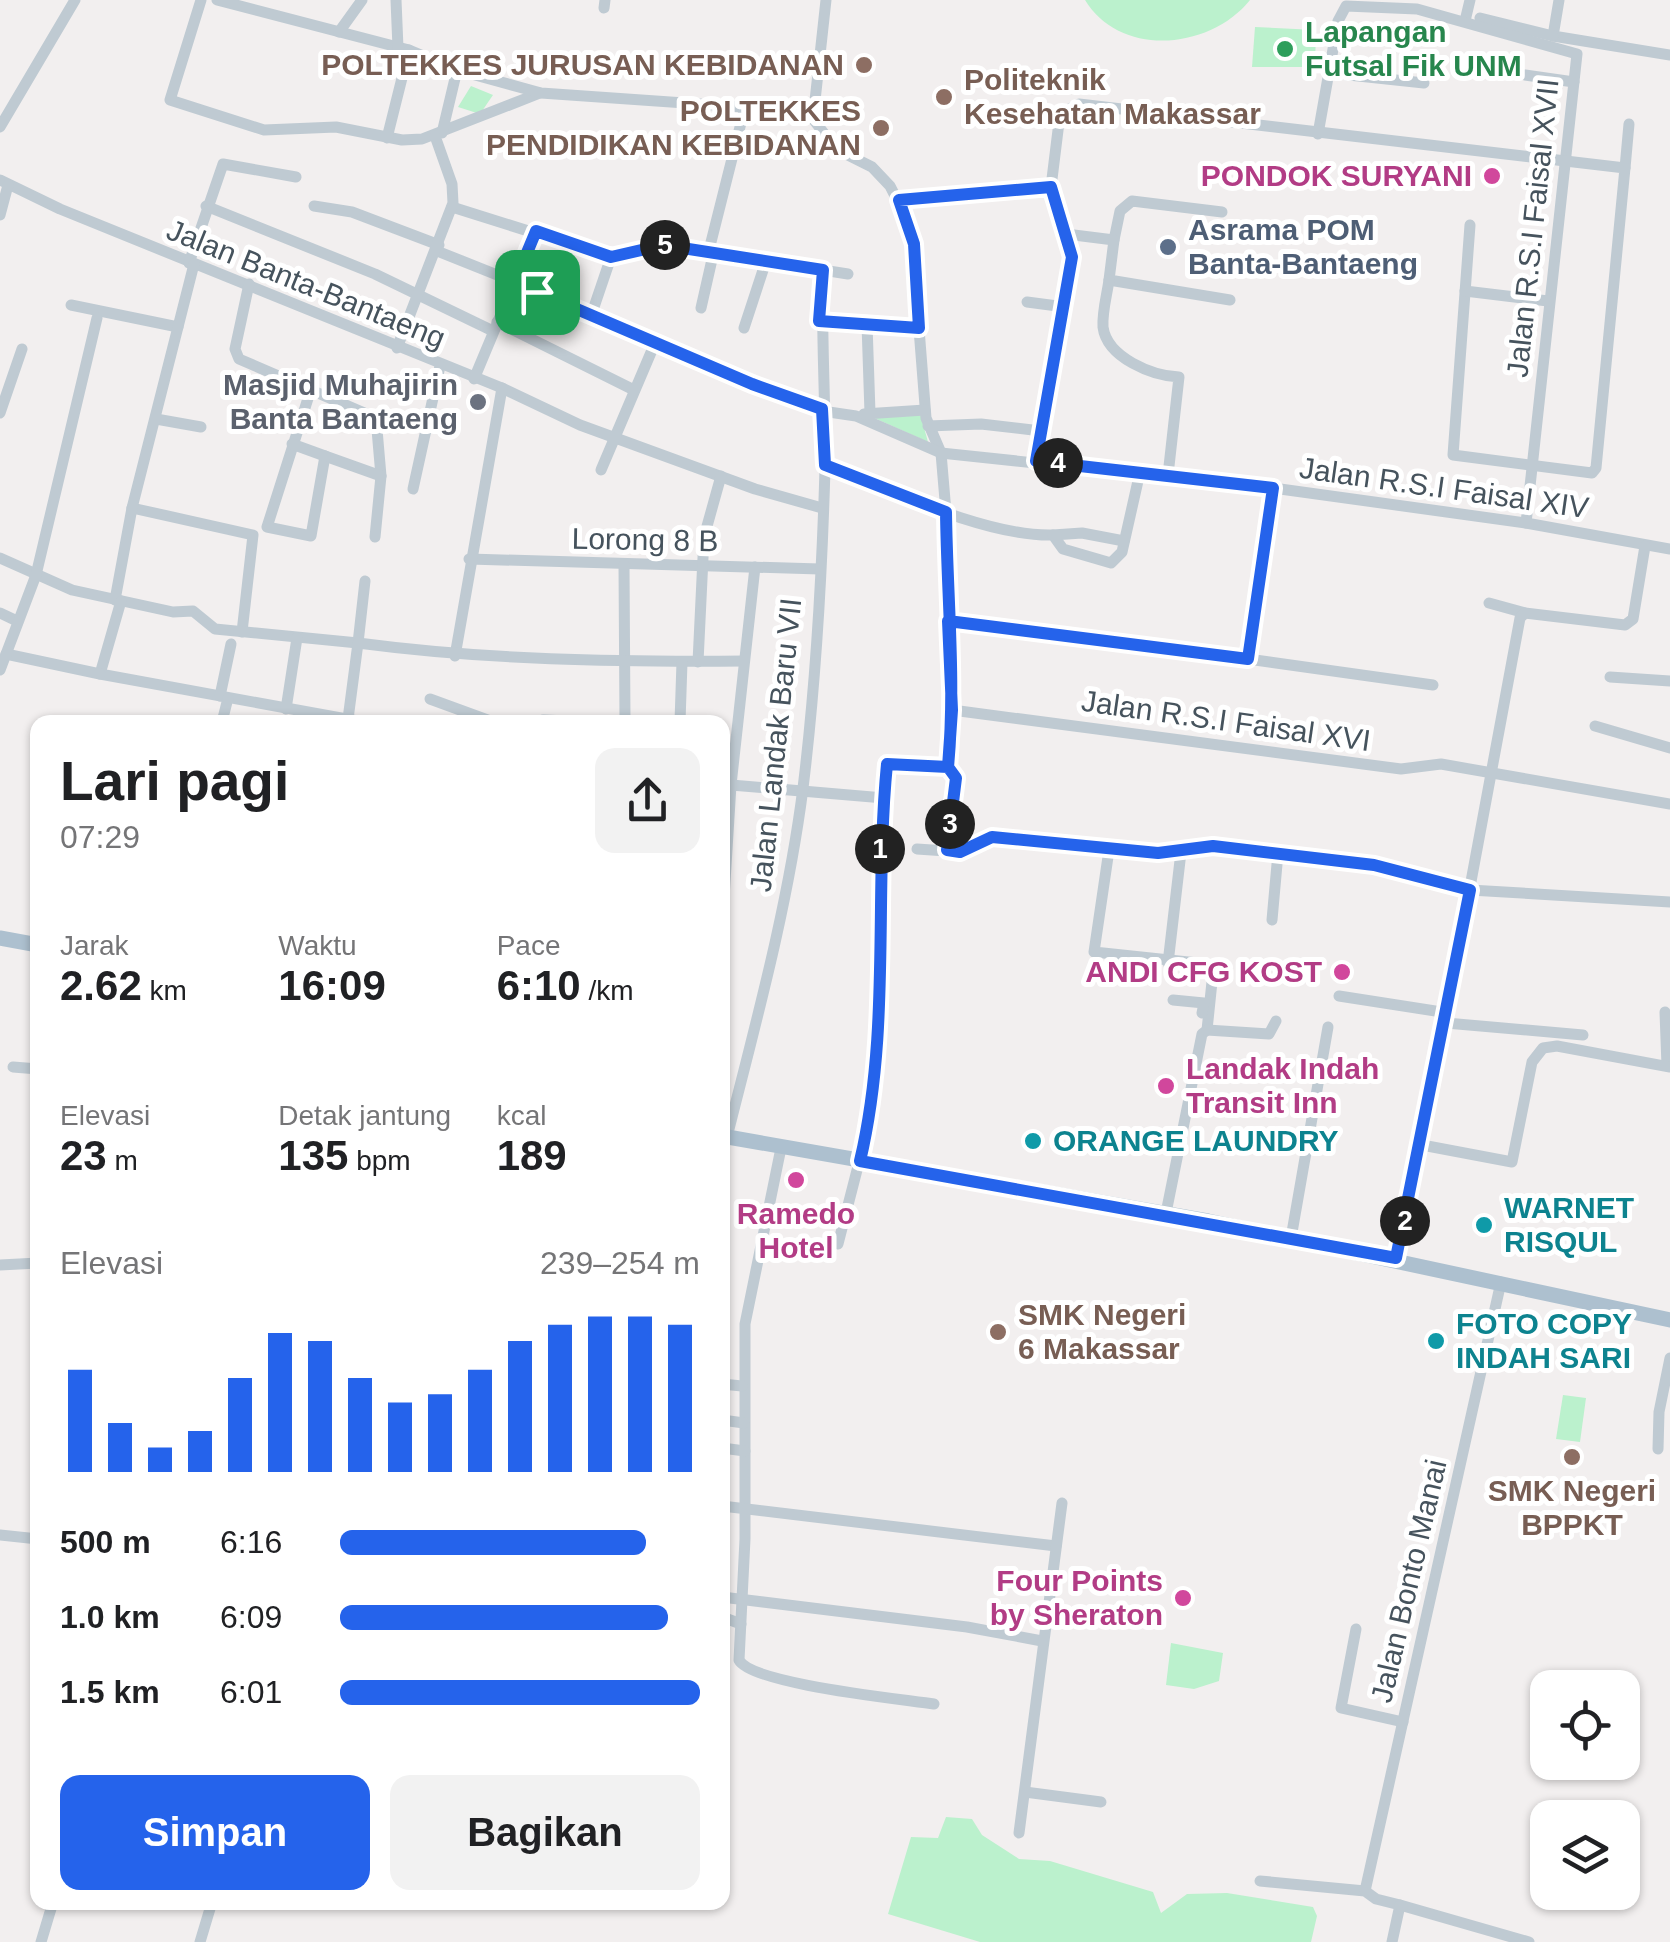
<!DOCTYPE html>
<html lang="id">
<head>
<meta charset="utf-8">
<style>
	body { margin:0; font-family:Arial,sans-serif; background:#f2f2f2; color:#202124; height:100vh; display:flex; flex-direction:column; font-size:38px; white-space:nowrap }
	* { box-sizing:border-box; margin:0 }
	p { font-size:32px; color:#757577 }
	.icon { flex:none; width:55px; height:55px; fill:none; stroke:currentColor; stroke-width:2; stroke-linecap:round; stroke-linejoin:round }
	.map { position:relative; flex:1; overflow:hidden }
	.drawer { position:absolute; left:30px; top:715px; width:700px; height:1195px; display:flex; flex-direction:column; background:#fff; border-radius:20px; box-shadow:0 2px 8px #0004 }
	.drawer>* { flex:none }
	.controls { position:absolute; left:1530px; top:1670px; display:grid; gap:20px }
	.controls a { display:grid; place-items:center; width:110px; height:110px; border-radius:20px; background:#fff; box-shadow:0 2px 8px #0004; font-size:50px }
	.pin { position:absolute; display:grid; place-items:center; width:85px; height:85px; color:#fff; margin:-42px; border-radius:20px; box-shadow:0 5px 15px #0006 }
	.km { position:absolute; width:50px; height:50px; margin:-25px; border-radius:50%; background:#222; color:#fff; font-size:28px; line-height:50px; text-align:center }
	.round { display:grid; place-items:center; flex:none; width:105px; height:105px; border-radius:20px; background:#f2f2f2 }
	.headline { display:flex; align-items:center; justify-content:space-between; height:170px; padding:0 30px }
	h1 { font-size:55px; font-weight:700; line-height:75px }
	.stats { display:grid; grid-template-columns:repeat(3,1fr); gap:15px; height:170px; padding:10px 30px }
	.stats div { display:grid; align-content:center }
	.stats b { font-size:42px; font-weight:700 }
	.stats small { font-size:28px; font-weight:400 }
	.stats p { font-size:28px }
	.chart { height:280px; padding:20px 30px }
	.chart p { display:flex; justify-content:space-between }
	.chart svg { width:100%; height:180px; margin-top:10px; stroke:#2563eb; stroke-width:6 }
	.action { display:flex; gap:20px; margin-top:auto; padding:20px 30px }
	.action a { flex:1; height:115px; border-radius:20px; background:#2563eb; color:#fff; font-size:40px; font-weight:700; line-height:115px; text-align:center }
	.action a+a { background:#f2f2f2; color:#202124 }
	ul { padding:0 30px; list-style:none; font-size:32px }
	li { display:grid; grid-template-columns:160px 120px 1fr; align-items:center; height:75px }
	li i { height:25px; border-radius:12px; background:#2563eb }
	.map>svg:first-child { display:block }
	.green { fill:#bbf1cd }
	.lines { fill:none; stroke-linecap:round; stroke-linejoin:round }
	.minor { stroke:#bfcad2; stroke-width:11 }
	.major { stroke:#adc0cf; stroke-width:15 }
	.route-casing { stroke:#fff; stroke-width:20 }
	.route { stroke:#2563eb; stroke-width:12 }
	.leisure-dot { fill:#2e9e5b; stroke:#fff; stroke-width:4 }
	.education-dot { fill:#8d6e63; stroke:#fff; stroke-width:4 }
	.hotel-dot { fill:#d1479c; stroke:#fff; stroke-width:4 }
	.service-dot { fill:#5c6f8a; stroke:#fff; stroke-width:4 }
	.worship-dot { fill:#6b7280; stroke:#fff; stroke-width:4 }
	.culture-dot { fill:#0f9aa8; stroke:#fff; stroke-width:4 }
	.labels { text-anchor:middle; stroke-width:10; stroke-linejoin:round; paint-order:stroke }
	.leisure-label { font-size:30px; font-weight:bold; fill:#27864d; stroke:#fff; text-anchor:start }
	.education-label { font-size:30px; font-weight:bold; fill:#785e54; stroke:#fff; text-anchor:end }
	.hotel-label { font-size:30px; font-weight:bold; fill:#b23c85; stroke:#fff; text-anchor:end }
	.street-label { font-size:30px; fill:#46535d; stroke:#fff }
	.service-label { font-size:30px; font-weight:bold; fill:#4e5e75; stroke:#fff; text-anchor:start }
	.worship-label { font-size:30px; font-weight:bold; fill:#5b616d; stroke:#fff; text-anchor:end }
	.culture-label { font-size:30px; font-weight:bold; fill:#0d838f; stroke:#fff; text-anchor:start }
</style>
</head>
<body>
<div class="map">
<svg width="1670" height="1942" viewBox="0 0 1670 1942">
	<rect width="100%" height="100%" fill="#f2efef"/>
	<!-- green -->
	<g class="green">
		<path d="M1085 0H1250C1210 50 1120 58 1085 0Z"/>
		<path d="M1255 27 1316 30 1315 67H1252Z"/>
		<path d="M471 86 493 95 480 114 458 107Z"/>
		<path d="M920 413 928 442 872 417Z"/>
		<path d="M1563 1395 1586 1398 1580 1442 1556 1439Z"/>
		<path d="M1171 1643 1223 1653 1219 1681 1194 1689 1166 1685Z"/>
		<path d="M946 1817 972 1819 982 1835 1019 1859 1050 1861 1153 1892 1161 1913 1187 1894 1227 1893 1313 1907 1317 1916 1311 1942H980L888 1914 911 1837 938 1838Z"/>
	</g>
	<g class="lines">
		<!-- minor -->
		<g class="minor">
			<path d="M201 0 170 100 264 130 336 127 402 140 422 139 540 93"/>
			<path d="M217 0 409 50 457 70 541 93 786 110 813 119"/>
			<path d="M396 0 398 48"/>
			<path d="M1559 0 1553 36 1670 55"/>
			<path d="M604 8 605 0"/>
			<path d="M1480 18 1553 36"/>
			<path d="M1465 21 1470 0"/>
			<path d="M339 32 362 0"/>
			<path d="M1330 73 1424 83"/>
			<path d="M1525 75 1574 82"/>
			<path d="M813 119 836 149 872 167 890 186 911 227 926 418 941 453 946 512 952 710 948 767"/>
			<path d="M813 119 826 0"/>
			<path d="M0 127 75 0"/>
			<path d="M442 133 457 70"/>
			<path d="M1318 134 1338 21 1346 6 1417 9 1577 54 1526 523"/>
			<path d="M387 138 409 50"/>
			<path d="M1625 168 1629 124"/>
			<path d="M0 180 60 209 502 388 580 425 755 489 822 508"/>
			<path d="M899 200 1051 187 1060 114 1079 104 1625 168 1596 468 1592 473 1453 455 1470 225"/>
			<path d="M206 206 375 274 493 331"/>
			<path d="M314 206 352 212 439 245"/>
			<path d="M452 207 611 257 663 245 848 274"/>
			<path d="M0 215 8 185"/>
			<path d="M1066 234 1114 240 1120 211 1132 201 1222 212"/>
			<path d="M1114 240 1109 280 1230 300"/>
			<path d="M437 251 592 313 751 384 823 409"/>
			<path d="M708 254 745 107"/>
			<path d="M189 263 223 164 296 177"/>
			<path d="M1109 280C1107 295 1102 312 1103 327 1107 358 1153 376 1179 377L1168 475"/>
			<path d="M249 284 235 349 239 359 376 418 381 476 375 537"/>
			<path d="M1465 291 1548 301"/>
			<path d="M1027 302 1065 307"/>
			<path d="M71 305 178 327"/>
			<path d="M701 308 713 255"/>
			<path d="M592 313 611 257"/>
			<path d="M819 321 919 328"/>
			<path d="M497 322 632 389"/>
			<path d="M867 324 870 413"/>
			<path d="M744 328 766 261"/>
			<path d="M397 348 453 203 452 184 435 136"/>
			<path d="M474 379 536 231"/>
			<path d="M311 389 267 527 311 536 325 456 381 476"/>
			<path d="M822 411 856 416 941 453 1273 488 1526 523 1670 549"/>
			<path d="M0 413 22 349"/>
			<path d="M864 414 925 410"/>
			<path d="M156 419 201 427"/>
			<path d="M928 426 981 424 1041 431"/>
			<path d="M292 444 325 456"/>
			<path d="M1036 461 1052 356 1071 274 1070 246 1051 187"/>
			<path d="M825 465C887 489 987 537 1053 535L1063 549 1111 563 1122 552 1140 472"/>
			<path d="M601 470 655 343"/>
			<path d="M413 489 440 366"/>
			<path d="M132 508 253 535 242 632"/>
			<path d="M1053 535 1082 533 1124 541"/>
			<path d="M0 558 72 590 173 612 193 611 215 629 358 643 365 581"/>
			<path d="M469 559 820 569"/>
			<path d="M624 565 625 722"/>
			<path d="M115 600 132 508 194 264"/>
			<path d="M121 601 100 674 363 722"/>
			<path d="M1489 603 1525 613 1625 625 1633 619 1645 546"/>
			<path d="M0 613 17 621"/>
			<path d="M948 621 1248 659 1273 488"/>
			<path d="M6 654 100 674"/>
			<path d="M455 656 502 388"/>
			<path d="M1248 659 1433 685"/>
			<path d="M698 662 704 537 721 476"/>
			<path d="M0 670 36 575 97 318"/>
			<path d="M1610 677 1670 681"/>
			<path d="M220 696 231 644"/>
			<path d="M430 699 493 722"/>
			<path d="M286 709 297 638"/>
			<path d="M952 710 1401 769 1441 764 1670 804"/>
			<path d="M348 719 358 643C487 660 614 662 744 661"/>
			<path d="M543 720 595 722"/>
			<path d="M222 722 228 698"/>
			<path d="M680 722 682 662"/>
			<path d="M1595 726 1670 748"/>
			<path d="M731 785 884 798 882 998 874 1104 838 1244"/>
			<path d="M884 798 887 764 948 767"/>
			<path d="M917 849 961 852 992 837 1158 853 1213 847 1349 861 1470 890 1670 902"/>
			<path d="M947 850 956 778 948 767"/>
			<path d="M1109 850 1094 952 1207 964 1213 972 1207 1030 1202 1034 1166 1213"/>
			<path d="M1272 920 1278 853"/>
			<path d="M722 930 731 785 755 567"/>
			<path d="M1168 963 1181 852"/>
			<path d="M1339 996 1448 1013"/>
			<path d="M1173 1000 1204 1003 1202 1013"/>
			<path d="M1665 1012 1667 1066"/>
			<path d="M1446 1023 1583 1035"/>
			<path d="M1207 1030 1269 1034 1276 1021"/>
			<path d="M13 1067 38 1069"/>
			<path d="M727 1137C756 1022 788 906 803 788 816 682 822 575 825 468 826 402 821 337 823 271"/>
			<path d="M1422 1145 1512 1162 1532 1062 1543 1048 1557 1046 1670 1067"/>
			<path d="M781 1148 745 1324V1539L739 1660C751 1684 902 1699 934 1704"/>
			<path d="M1291 1238 1328 1027"/>
			<path d="M1396 1259 1422 1145 1520 618 1525 613"/>
			<path d="M0 1265 38 1263"/>
			<path d="M722 1384 742 1386"/>
			<path d="M722 1420 744 1423"/>
			<path d="M722 1448 745 1451"/>
			<path d="M1658 1449 1659 1412 1670 1358"/>
			<path d="M722 1506 1056 1546"/>
			<path d="M0 1535 38 1539"/>
			<path d="M722 1597 967 1627 1042 1641"/>
			<path d="M722 1617 741 1624"/>
			<path d="M1356 1629 1341 1708 1403 1722"/>
			<path d="M1025 1792 1101 1802"/>
			<path d="M1019 1833 1062 1503"/>
			<path d="M1260 1881 1365 1891 1376 1899 1400 1905 1392 1942"/>
			<path d="M1365 1891 1501 1282"/>
			<path d="M1400 1905 1529 1942"/>
			<path d="M41 1942 53 1902"/>
			<path d="M200 1942 212 1902"/>
		</g>
		<!-- major -->
		<g class="major">
			<path d="M0 938 38 945"/>
			<path d="M722 1136 1208 1221 1670 1320"/>
		</g>
	</g>
	<g class="lines">
		<!-- route casing -->
		<g class="route-casing">
			<path id="route" d="M537 292 752 384 822 409 825 465 946 512C947 596 956 682 948 767L887 764C874 897 891 1030 860 1161L1396 1258 1470 890 1374 865 1213 846 1158 853 992 837 960 852 947 850 956 778 948 767 952 710 948 621 1248 659 1273 488 1036 461 1072 257 1051 187 899 200 914 244 919 328 819 321 823 270 663 245 611 257 536 231 514 284 537 292"/>
		</g>
		<!-- route -->
		<use href="#route" class="route"/>
	</g>
	<!-- markers -->
	<circle class="leisure-dot" cx="1285" cy="49" r="10"/>
	<g class="education-dot">
		<circle cx="864" cy="65" r="10"/>
		<circle cx="944" cy="97" r="10"/>
		<circle cx="881" cy="128" r="10"/>
		<circle cx="998" cy="1332" r="10"/>
		<circle cx="1572" cy="1457" r="10"/>
	</g>
	<g class="hotel-dot">
		<circle cx="1492" cy="176" r="10"/>
		<circle cx="1342" cy="972" r="10"/>
		<circle cx="1166" cy="1086" r="10"/>
		<circle cx="796" cy="1180" r="10"/>
		<circle cx="1183" cy="1598" r="10"/>
	</g>
	<circle class="service-dot" cx="1168" cy="247" r="10"/>
	<circle class="worship-dot" cx="478" cy="402" r="10"/>
	<g class="culture-dot">
		<circle cx="1033" cy="1141" r="10"/>
		<circle cx="1484" cy="1225" r="10"/>
		<circle cx="1436" cy="1341" r="10"/>
	</g>
	<g class="labels">
		<!-- leisure labels -->
		<g class="leisure-label">
			<text x="1305" y="42">Lapangan<tspan x="1305" dy="34">Futsal Fik UNM</tspan></text>
		</g>
		<!-- education labels -->
		<g class="education-label">
			<text x="844" y="75">POLTEKKES JURUSAN KEBIDANAN</text>
			<text x="964" y="90" text-anchor="start">Politeknik<tspan x="964" dy="34">Kesehatan Makassar</tspan></text>
			<text x="861" y="121">POLTEKKES<tspan x="861" dy="34">PENDIDIKAN KEBIDANAN</tspan></text>
			<text x="1018" y="1325" text-anchor="start">SMK Negeri<tspan x="1018" dy="34">6 Makassar</tspan></text>
			<text x="1572" y="1501" text-anchor="middle">SMK Negeri<tspan x="1572" dy="34">BPPKT</tspan></text>
		</g>
		<!-- hotel labels -->
		<g class="hotel-label">
			<text x="1472" y="186">PONDOK SURYANI</text>
			<text x="1322" y="982">ANDI CFG KOST</text>
			<text x="1186" y="1079" text-anchor="start">Landak Indah<tspan x="1186" dy="34">Transit Inn</tspan></text>
			<text x="796" y="1224" text-anchor="middle">Ramedo<tspan x="796" dy="34">Hotel</tspan></text>
			<text x="1163" y="1591">Four Points<tspan x="1163" dy="34">by Sheraton</tspan></text>
		</g>
		<!-- street labels -->
		<g class="street-label">
			<text transform="translate(1533 228) rotate(-84)" y="10">Jalan R.S.I Faisal XVII</text>
			<text transform="translate(306 284) rotate(22)" y="10">Jalan Banta-Bantaeng</text>
			<text transform="translate(1444 488) rotate(8)" y="10">Jalan R.S.I Faisal XIV</text>
			<text transform="translate(645 540) rotate(1)" y="10">Lorong 8 B</text>
			<text transform="translate(1226 721) rotate(8)" y="10">Jalan R.S.I Faisal XVI</text>
			<text transform="translate(776 745) rotate(-84)" y="10">Jalan Landak Baru VII</text>
			<text transform="translate(1409 1581) rotate(-77)" y="10">Jalan Bonto Manai</text>
		</g>
		<!-- service labels -->
		<g class="service-label">
			<text x="1188" y="240">Asrama POM<tspan x="1188" dy="34">Banta-Bantaeng</tspan></text>
		</g>
		<!-- worship labels -->
		<g class="worship-label">
			<text x="458" y="395">Masjid Muhajirin<tspan x="458" dy="34">Banta Bantaeng</tspan></text>
		</g>
		<!-- culture labels -->
		<g class="culture-label">
			<text x="1053" y="1151">ORANGE LAUNDRY</text>
			<text x="1504" y="1218">WARNET<tspan x="1504" dy="34">RISQUL</tspan></text>
			<text x="1456" y="1334">FOTO COPY<tspan x="1456" dy="34">INDAH SARI</tspan></text>
		</g>
	</g>
</svg>
<div class="controls">
<a><svg class="icon" aria-label="locate" viewBox="0 0 24 24"><circle cx="12" cy="12" r="6"/><path d="M12 2v4M12 18v4M2 12h4M18 12h4"/></svg></a>
<a><svg class="icon" aria-label="layers" viewBox="0 0 24 24"><path d="M12 4l9 5-9 5-9-5zM3 14l9 5 9-5"/></svg></a>
</div>
<div class="pin" style="left:537px;top:292px;background:#1e9e55"><svg class="icon" aria-label="arrive" viewBox="0 0 24 24"><path d="M6 21V4h12l-3 4 3 4H6"/></svg></div>
<b class="km" style="left:880px;top:849px">1</b>
<b class="km" style="left:1405px;top:1221px">2</b>
<b class="km" style="left:950px;top:824px">3</b>
<b class="km" style="left:1058px;top:463px">4</b>
<b class="km" style="left:665px;top:245px">5</b>
<section class="drawer">
<div class="headline"><div><h1>Lari pagi</h1><p>07:29</p></div><a class="round"><svg class="icon" aria-label="share" viewBox="0 0 24 24"><path d="M12 15V3M7 8l5-5 5 5M5 13v7h14v-7"/></svg></a></div>
<div class="stats">
<div><p>Jarak</p><b>2.62<small> km</small></b></div>
<div><p>Waktu</p><b>16:09</b></div>
<div><p>Pace</p><b>6:10<small> /km</small></b></div>
</div>
<div class="stats">
<div><p>Elevasi</p><b>23<small> m</small></b></div>
<div><p>Detak jantung</p><b>135<small> bpm</small></b></div>
<div><p>kcal</p><b>189</b></div>
</div>
<div class="chart"><p><span>Elevasi</span>239–254 m</p>
<svg viewBox="0 0 160 44" preserveAspectRatio="none"><path d="M5 44V19M15 44V32M25 44V38M35 44V34M45 44V21M55 44V10M65 44V12M75 44V21M85 44V27M95 44V25M105 44V19M115 44V12M125 44V8M135 44V6M145 44V6M155 44V8"/></svg>
</div>
<ul>
<li><b>500 m</b>6:16<i style="width:85%"></i></li>
<li><b>1.0 km</b>6:09<i style="width:91%"></i></li>
<li><b>1.5 km</b>6:01<i style="width:100%"></i></li>
</ul>
<div class="action"><a>Simpan</a><a>Bagikan</a></div>
</section>
</div>
</body>
</html>
